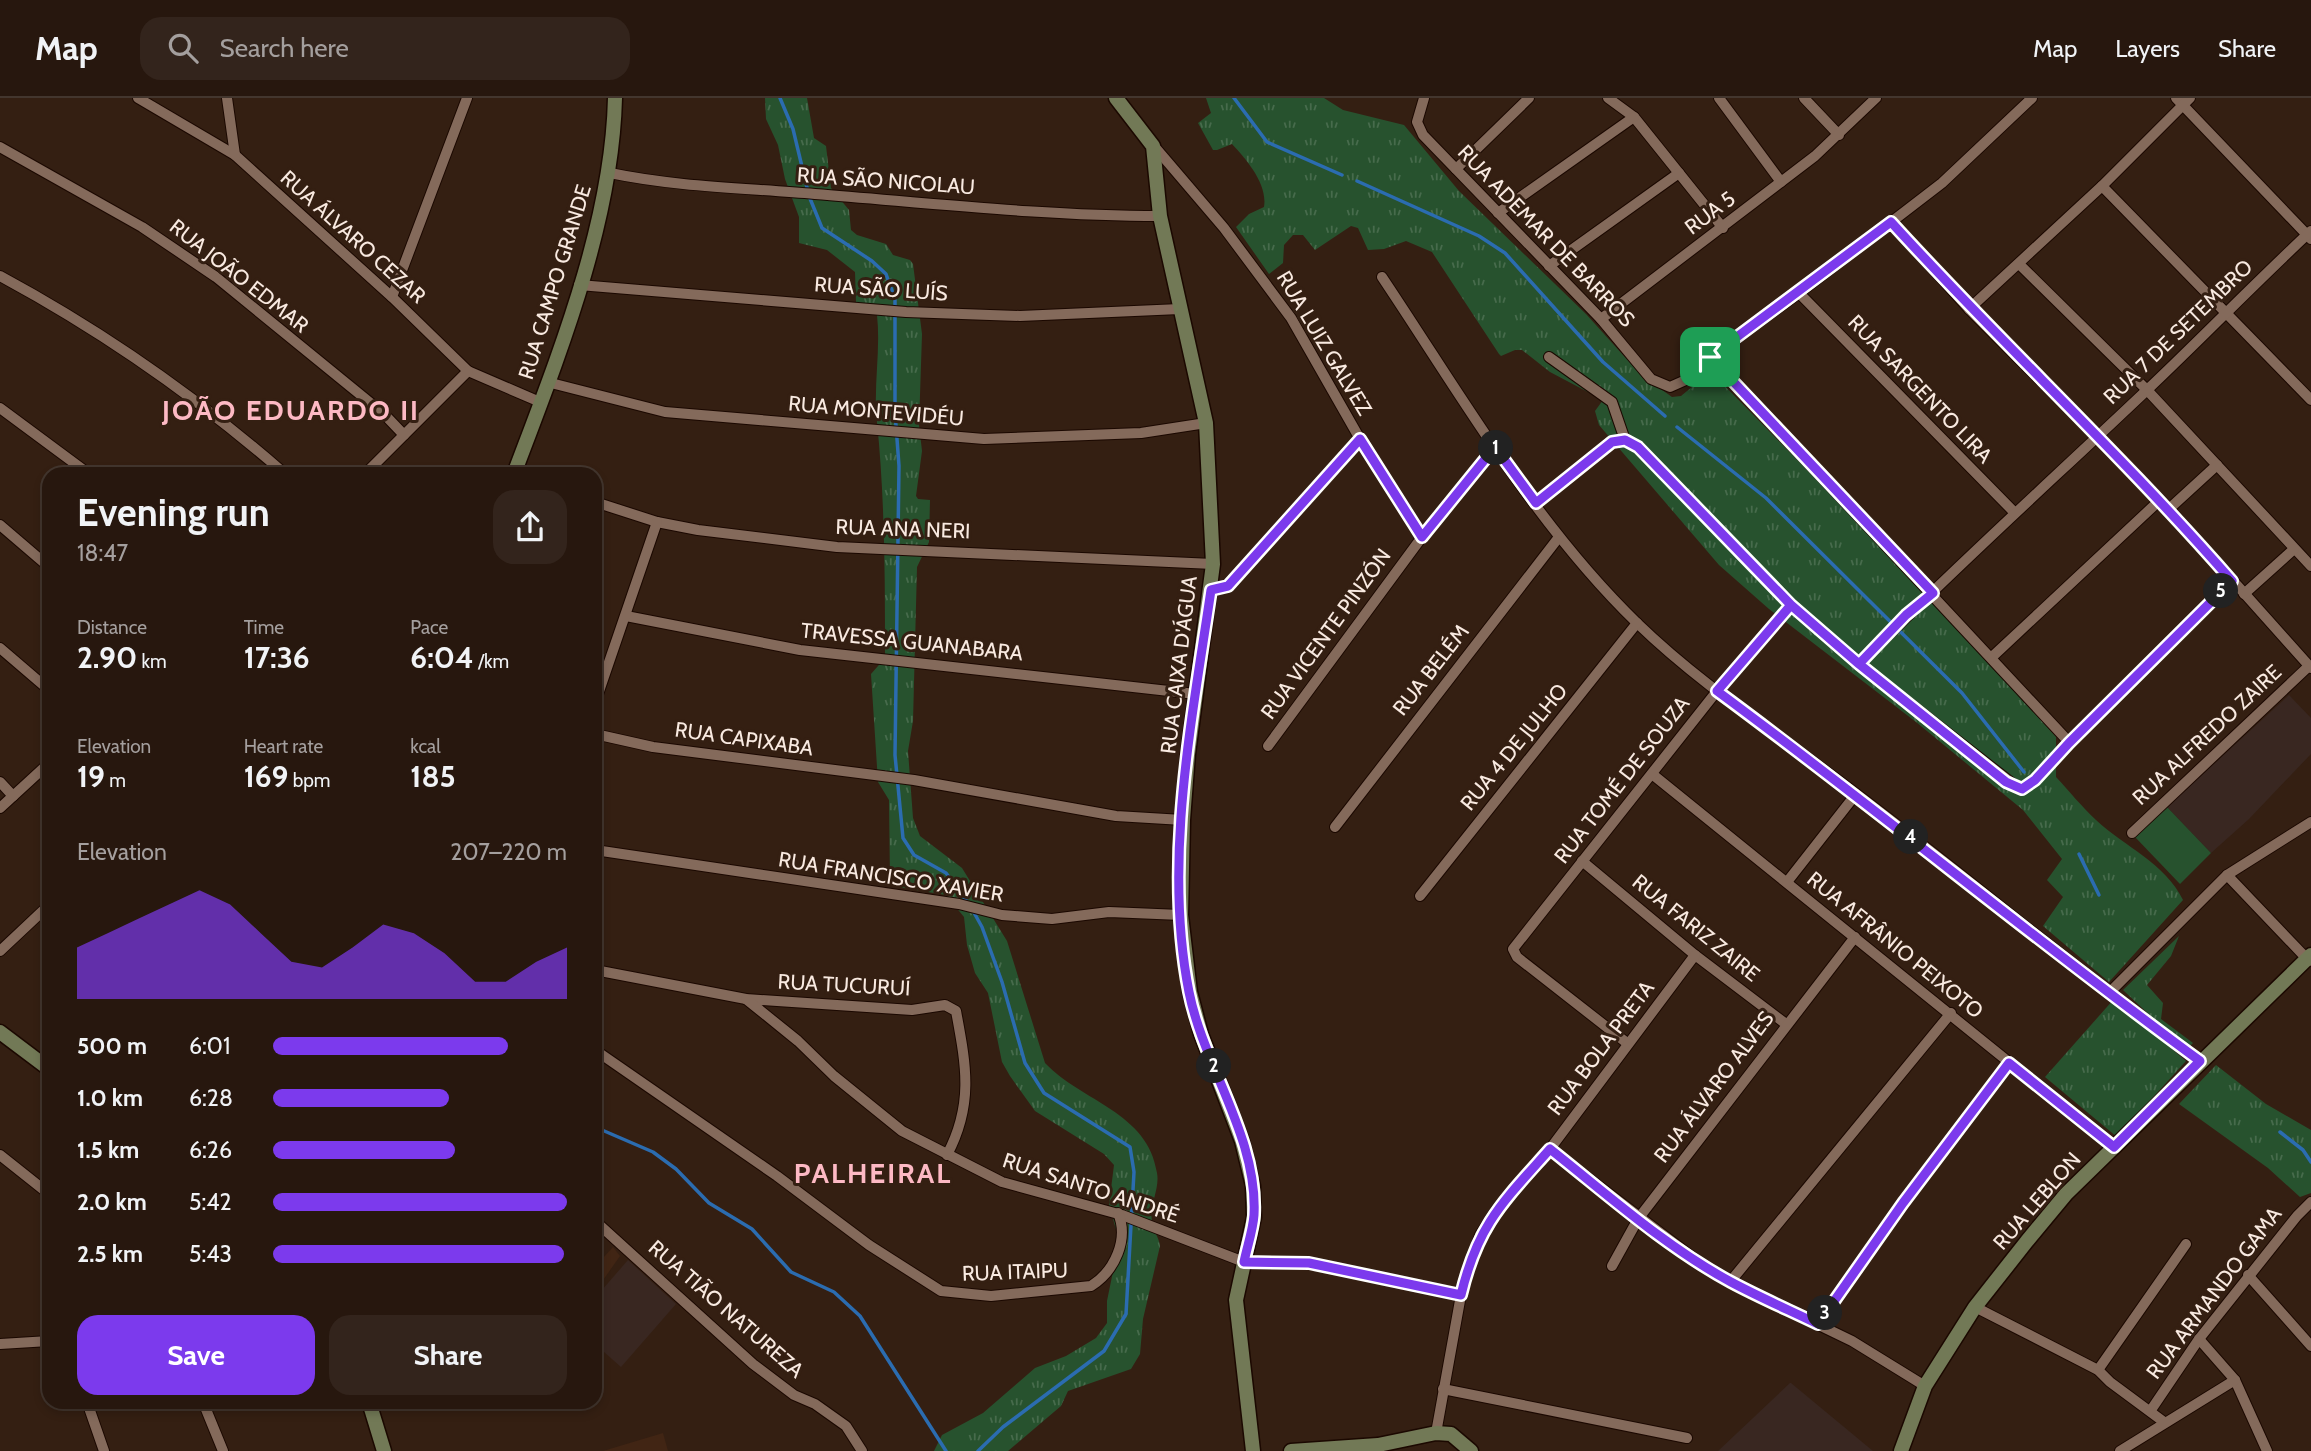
<!DOCTYPE html>
<html lang="en">
<head>
<meta charset="utf-8">
<style>
	body { margin:0; font-family:Cabin,sans-serif; background:#33241c; color:#f1f3f6; height:100vh; display:flex; flex-direction:column; font-size:26px; white-space:nowrap }
	* { box-sizing:border-box; margin:0 }
	p { font-size:23px; color:#a49f9e }
	.icon { flex:none; width:38px; height:38px; fill:none; stroke:currentColor; stroke-width:2; stroke-linecap:round; stroke-linejoin:round }
	.map { position:relative; flex:1; overflow:hidden }
	.sheet { position:absolute; left:42px; top:369px; width:560px; height:942px; display:flex; flex-direction:column; background:#27170e; border-radius:21px; box-shadow:0 4px 10px #0003,0 0 0 2px #43362e }
	.sheet>* { flex:none }
	.pin { position:absolute; display:grid; place-items:center; width:60px; height:60px; color:#fff; margin:-30px; border-radius:14px; box-shadow:0 4px 10px #0006 }
	.km { position:absolute; width:35px; height:35px; margin:-18px; border-radius:50%; background:#222; color:#fff; font-size:19px; line-height:35px; text-align:center }
	.round { display:grid; place-items:center; flex:none; width:74px; height:74px; border-radius:21px; background:#33241c }
	.headline { display:flex; align-items:center; justify-content:space-between; height:119px; padding:0 35px }
	h1 { font-size:38px; font-weight:700; line-height:52px }
	.figures { display:grid; grid-template-columns:repeat(3,1fr); gap:10px; height:119px; padding:7px 35px }
	.figures div { display:grid; align-content:center }
	.figures b { font-size:30px; font-weight:700 }
	.figures small { font-size:19px; font-weight:400 }
	.figures p { font-size:19px }
	.chart { height:196px; padding:14px 35px }
	.chart p { display:flex; justify-content:space-between }
	.chart svg { width:100%; height:126px; margin-top:7px; fill:#7c3aed; opacity:.7 }
	.action { display:flex; gap:14px; margin-top:auto; padding:14px 35px }
	.action a { flex:1; height:80px; border-radius:21px; background:#7c3aed; color:#fff; font-size:28px; font-weight:700; line-height:80px; text-align:center }
	.action a+a { background:#33241c; color:#f1f3f6 }
	ul { padding:0 35px; list-style:none; font-size:23px }
	li { display:grid; grid-template-columns:112px 84px 1fr; align-items:center; height:52px }
	li i { height:18px; border-radius:9px; background:#7c3aed }
	header { display:flex; align-items:center; gap:42px; box-sizing:border-box; height:98px; padding:0 35px; background:#27170e; border-bottom:2px solid #43362e }
	header strong { font-size:33px }
	nav { display:flex; gap:38px; margin-inline-start:auto; font-size:24px }
	.search { width:490px; height:63px; background:#33241c; display:flex; align-items:center; gap:18px; box-sizing:border-box; padding:0 24px; border-radius:21px; color:#a49f9e; font-size:26px }
	.map>svg:first-child { display:block }
	.built { fill:#412514 }
	.education { fill:#392721 }
	.grass { fill:#27522e }
	.park { fill:url(#park-tufts) }
	.lines { fill:none; stroke-linecap:round; stroke-linejoin:round }
	.stream { stroke:#2b6cb0; stroke-width:3.5 }
	.street-casing { stroke:#1b0800; stroke-width:12 }
	.secondary-casing { stroke:#1b0800; stroke-width:17 }
	.street { stroke:#846a5b; stroke-width:10 }
	.secondary { stroke:#727956; stroke-width:14 }
	.route-casing { stroke:#fff; stroke-width:14 }
	.route { stroke:#7c3aed; stroke-width:9 }
	.labels { text-anchor:middle; stroke-width:6; stroke-linejoin:round; paint-order:stroke }
	.street-label { font-size:21px; fill:#f9eae1; stroke:#341f12 }
	.district-label { font-size:28px; font-weight:bold; letter-spacing:2px; fill:#fdb9c4; stroke:#341f12 }
</style>
</head>
<body>
<header>
<strong>Map</strong>
<div class="search"><svg class="icon" aria-label="search" viewBox="0 0 24 24"><circle cx="10" cy="10" r="6"/><path d="M15 15l6 6"/></svg>Search here</div>
<nav><a>Map</a><a>Layers</a><a>Share</a></nav>
</header>
<div class="map">
<svg width="2311" height="1353" viewBox="0 0 2311 1353">
	<defs>
		<pattern id="park-tufts" width="24" height="20" patternUnits="userSpaceOnUse" patternTransform="scale(1.75)"><rect width="24" height="20" fill="#27522e"/><path d="M3 7l-1-3M5 7V3M7 7l1-3M15 17l-1-3M17 17v-4M19 17l1-3" fill="none" stroke="#476b4c"/></pattern>
	</defs>
	<rect width="100%" height="100%" fill="#341f12"/>
	<!-- built -->
	<g class="built">
		<path d="M613 1149 620 1158 601 1185 595 1180V1154L603 1160Z"/>
		<path d="M663 1335 668 1353H603Z"/>
	</g>
	<!-- education -->
	<g class="education">
		<path d="M2289 597 2311 620V656L2249 721 2211 755 2167 709Z"/>
		<path d="M628 1162 676 1206 621 1269 595 1246V1200Z"/>
		<path d="M1790 1285H1791L1873 1353H1718Z"/>
	</g>
	<!-- grass -->
	<path class="grass" d="M2167 709 2211 755 2180 786 2135 739Z"/>
	<!-- park -->
	<g class="park">
		<path d="M765 0H807L814 40 826 48 831 90 849 112 851 132 857 137 886 146 893 157 910 162 913 166 922 236 919 327 922 353 916 398 918 401 930 402 929 444 917 469 913 623 908 653 913 720 920 738 962 770 1007 843 1045 965C1082 1004 1148 1014 1157 1075 1160 1091 1149 1107 1152 1123 1153 1133 1159 1139 1160 1148L1143 1221 1140 1256 1131 1271 1068 1293 1061 1308 1008 1353H934L942 1337 983 1315 1035 1270 1066 1258 1096 1240 1107 1225V1203L1117 1154V1135L1109 1107 1114 1067 1104 1056 1035 1013 1010 978 1002 964 988 895 975 875 967 847 964 819 946 797 892 788 890 783 889 702 878 684 871 576 885 560C885 481 885 403 877 324 873 289 881 253 877 217L870 208 856 204 855 174 827 152 799 145V119L785 81 778 47 766 21Z"/>
		<path d="M1206 0H1324L1343 12 1404 27 1459 93 1586 216 1641 277 1672 299 1681 298 1704 279 1719 282 1904 471 2056 639V679C2069 693 2082 709 2096 722 2125 749 2165 765 2183 802L2109 884 2043 828 2063 799 2047 782 2062 761 2023 712 1916 624 1769 511 1719 467 1599 327 1595 313 1603 302 1550 274 1522 252H1515L1501 258 1499 256 1432 154 1406 143 1384 151 1368 152 1358 130 1351 128 1315 152 1303 137H1293L1284 147 1283 165 1269 176 1236 129 1249 116 1264 109C1268 86 1246 61 1232 46L1217 52H1213L1198 25 1211 15Z"/>
		<path d="M2179 838 2171 858 2147 887 2163 905 2161 921 2193 945 2190 948 2157 924 2123 892Z"/>
		<path d="M2114 901 2186 963 2117 1039 2045 979Z"/>
		<path d="M2216 967 2266 1006 2311 1032V1095L2300 1099 2268 1070 2179 1006Z"/>
	</g>
	<g class="lines">
		<!-- stream -->
		<g class="stream">
			<path d="M780 0 793 31 809 98 822 130 872 163 886 176 895 201V314L899 368 895 657 903 740 914 757 946 775 968 805"/>
			<path d="M1234 0 1267 44 1342 77"/>
			<path d="M1357 83 1479 138 1505 155 1603 264 1665 318"/>
			<path d="M1677 329 1766 400 1962 595 2024 674"/>
			<path d="M2079 756 2099 797"/>
			<path d="M972 811 982 829 1002 884 1025 965 1044 995 1130 1049 1134 1074 1126 1216 1104 1253 1003 1329 978 1353"/>
			<path d="M595 1029 653 1054 676 1071 709 1105 752 1131 791 1174 834 1194 860 1218 946 1353"/>
			<path d="M2280 1034 2303 1052 2311 1064"/>
		</g>
		<!-- street casing -->
		<g class="street-casing">
			<g id="street">
				<path d="M138 0 235 57 392 199 468 273 540 304"/>
				<path d="M227 0 235 57"/>
				<path d="M1424 0 1417 24 1423 37 1601 221 1651 281 1670 289 1688 281 1710 259 1799 195 1942 85 2032 0"/>
				<path d="M1608 0 1634 19 1723 130"/>
				<path d="M1719 0 1781 84"/>
				<path d="M1804 0 1839 37"/>
				<path d="M2176 0 2311 141"/>
				<path d="M1154 48 1224 130 1291 220 1360 341 1422 439"/>
				<path d="M0 49 142 129 216 179 384 316 404 337"/>
				<path d="M1456 71 1529 0"/>
				<path d="M610 75C677 89 747 90 815 96 930 105 1045 118 1160 118"/>
				<path d="M2102 88 2311 302"/>
				<path d="M1498 115 1634 19"/>
				<path d="M1891 124 1969 211 2169 411 2311 570"/>
				<path d="M2019 166 2147 292 2311 468"/>
				<path d="M1549 168 1679 75"/>
				<path d="M0 178C102 233 198 300 285 376"/>
				<path d="M1382 179C1461 297 1534 425 1637 525 1703 589 1782 639 1855 695 1971 782 2082 877 2200 963"/>
				<path d="M579 187 906 214 1020 218 1180 211"/>
				<path d="M1799 195 2014 414"/>
				<path d="M392 199 467 0"/>
				<path d="M1969 211 2102 88 2190 0"/>
				<path d="M1601 221 1815 58 1876 0"/>
				<path d="M1549 259 1612 304 1625 342"/>
				<path d="M1710 259 2069 644"/>
				<path d="M547 284 665 314 984 341 1141 335 1206 325"/>
				<path d="M0 310 89 376"/>
				<path d="M1625 342 1638 349 1791 507 1859 566 2018 690 2022 691 2035 682 2069 644 2232 483"/>
				<path d="M365 376 468 273"/>
				<path d="M595 404 657 424 698 432 837 449 1213 466"/>
				<path d="M1536 405 1612 344 1625 342"/>
				<path d="M2169 411 2217 367"/>
				<path d="M0 427 49 469"/>
				<path d="M1211 492 1228 488 1360 341"/>
				<path d="M2244 496 2294 451"/>
				<path d="M626 518 800 552 1196 596"/>
				<path d="M0 550 49 592"/>
				<path d="M1992 559 2160 402"/>
				<path d="M1859 566C1952 472 2051 383 2147 292 2202 240 2255 185 2311 133"/>
				<path d="M595 605 657 424"/>
				<path d="M595 636 653 649 914 682 1116 718 1183 722"/>
				<path d="M1268 648 1422 439 1495 349"/>
				<path d="M1652 676 2114 1049"/>
				<path d="M0 684 13 698"/>
				<path d="M0 710 49 665"/>
				<path d="M1335 729 1559 439"/>
				<path d="M2132 735 2309 568"/>
				<path d="M595 752 959 806 1002 817 1052 821 1109 814 1181 817"/>
				<path d="M1582 763 1695 857 1786 926"/>
				<path d="M2227 777 2309 863"/>
				<path d="M1787 784 1856 696"/>
				<path d="M1420 798 1637 525"/>
				<path d="M0 853 49 807"/>
				<path d="M595 872 746 901 912 912 945 907 956 913C966 967 974 1006 947 1057"/>
				<path d="M2109 895 2227 777 2311 724"/>
				<path d="M746 901 798 943 834 978 902 1033 1002 1084 1122 1117 1244 1164 1309 1165 1461 1197"/>
				<path d="M1627 945 1517 859 1513 851 1717 593 1791 507"/>
				<path d="M595 952 777 1078 869 1147 941 1193 991 1198 1091 1188C1115 1173 1129 1141 1118 1115"/>
				<path d="M1550 1051 1704 1168 1730 1184 1852 1243 1925 1288"/>
				<path d="M0 1057 49 1096"/>
				<path d="M595 1123 753 1266 794 1297 815 1306 846 1328 862 1353"/>
				<path d="M1612 1168 1638 1121 1855 839"/>
				<path d="M2248 1177 2311 1248"/>
				<path d="M1730 1184 1951 915"/>
				<path d="M1975 1209 2098 1272 2110 1284 2164 1324"/>
				<path d="M1818 1226 1903 1105 2009 965"/>
				<path d="M2199 1241 2235 1282 2267 1353"/>
				<path d="M0 1246 49 1243"/>
				<path d="M2098 1272 2186 1146"/>
				<path d="M1443 1291 1687 1340"/>
				<path d="M87 1304 104 1353"/>
				<path d="M203 1304 223 1353"/>
				<path d="M2151 1312 2199 1241 2297 1118 2311 1104"/>
				<path d="M1436 1335 1461 1197 1480 1137 1497 1111 1550 1051 1695 857"/>
				<path d="M2120 1353 2235 1282"/>
			</g>
		</g>
		<!-- secondary casing -->
		<g class="secondary-casing">
			<g id="secondary">
				<path d="M1116 0 1153 48 1160 118 1206 325 1213 466 1188 656 1183 722 1181 817 1190 894 1201 936 1242 1043 1253 1088 1254 1119 1236 1202 1253 1353"/>
				<path d="M514 376C558 259 612 126 615 0"/>
				<path d="M0 934 49 971"/>
				<path d="M369 1304 384 1353"/>
				<path d="M1291 1353 1378 1347 1436 1335 1451 1336 1471 1353"/>
				<path d="M1901 1353 1925 1288 1975 1209 2027 1143 2066 1096 2311 857"/>
			</g>
		</g>
		<!-- street -->
		<use href="#street" class="street"/>
		<!-- secondary -->
		<use href="#secondary" class="secondary"/>
	</g>
	<g class="lines">
		<!-- route casing -->
		<g class="route-casing">
			<path id="route" d="M1710 259 1933 495 1906 517 1859 566 1791 507 1638 349 1625 342 1612 344 1536 405 1495 349 1422 439 1360 341 1228 488 1211 492C1192 622 1163 763 1189 894 1204 969 1258 1039 1254 1117 1253 1132 1247 1149 1244 1164L1309 1165 1461 1197C1478 1126 1503 1104 1550 1051 1608 1097 1666 1149 1731 1184 1759 1199 1789 1212 1818 1226L1903 1105 2009 965 2114 1049 2200 963C2036 843 1880 713 1717 593L1791 507 1859 566 2006 684 2022 691 2035 682 2069 645 2232 483C2123 358 2002 246 1891 124L1710 259"/>
		</g>
		<!-- route -->
		<use href="#route" class="route"/>
	</g>
	<g class="labels">
		<!-- street labels -->
		<g class="street-label">
			<text transform="translate(886 83) rotate(4)" y="7">RUA SÃO NICOLAU</text>
			<text transform="translate(1710 115) rotate(-37)" y="7">RUA 5</text>
			<text transform="translate(1546 138) rotate(46)" y="7">RUA ADEMAR DE BARROS</text>
			<text transform="translate(353 139) rotate(42)" y="7">RUA ÁLVARO CEZAR</text>
			<text transform="translate(239 178) rotate(38)" y="7">RUA JOÃO EDMAR</text>
			<text transform="translate(555 184) rotate(-73)" y="7">RUA CAMPO GRANDE</text>
			<text transform="translate(881 191) rotate(4)" y="7">RUA SÃO LUÍS</text>
			<text transform="translate(2178 234) rotate(-44)" y="7">RUA 7 DE SETEMBRO</text>
			<text transform="translate(1324 245) rotate(59)" y="7">RUA LUIZ GALVEZ</text>
			<text transform="translate(1920 291) rotate(46)" y="7">RUA SARGENTO LIRA</text>
			<text transform="translate(876 313) rotate(5)" y="7">RUA MONTEVIDÉU</text>
			<text transform="translate(903 431) rotate(2)" y="7">RUA ANA NERI</text>
			<text transform="translate(1326 536) rotate(-54)" y="7">RUA VICENTE PINZÓN</text>
			<text transform="translate(912 544) rotate(6)" y="7">TRAVESSA GUANABARA</text>
			<text transform="translate(1179 567) rotate(-83)" y="7">RUA CAIXA D'ÁGUA</text>
			<text transform="translate(1431 572) rotate(-52)" y="7">RUA BELÉM</text>
			<text transform="translate(2207 637) rotate(-43)" y="7">RUA ALFREDO ZAIRE</text>
			<text transform="translate(744 641) rotate(8)" y="7">RUA CAPIXABA</text>
			<text transform="translate(1514 649) rotate(-51)" y="7">RUA 4 DE JULHO</text>
			<text transform="translate(1622 682) rotate(-52)" y="7">RUA TOMÉ DE SOUZA</text>
			<text transform="translate(891 779) rotate(9)" y="7">RUA FRANCISCO XAVIER</text>
			<text transform="translate(1696 830) rotate(39)" y="7">RUA FARIZ ZAIRE</text>
			<text transform="translate(1895 847) rotate(39)" y="7">RUA AFRÂNIO PEIXOTO</text>
			<text transform="translate(844 887) rotate(3)" y="7">RUA TUCURUÍ</text>
			<text transform="translate(1601 950) rotate(-53)" y="7">RUA BOLA PRETA</text>
			<text transform="translate(1714 989) rotate(-53)" y="7">RUA ÁLVARO ALVES</text>
			<text transform="translate(1091 1090) rotate(18)" y="7">RUA SANTO ANDRÉ</text>
			<text transform="translate(2037 1103) rotate(-49)" y="7">RUA LEBLON</text>
			<text transform="translate(1015 1174) rotate(-2)" y="7">RUA ITAIPU</text>
			<text transform="translate(2214 1195) rotate(-53)" y="7">RUA ARMANDO GAMA</text>
			<text transform="translate(726 1211) rotate(41)" y="7">RUA TIÃO NATUREZA</text>
		</g>
		<!-- district labels -->
		<g class="district-label">
			<text x="291" y="322">JOÃO EDUARDO II</text>
			<text x="873" y="1085">PALHEIRAL</text>
		</g>
	</g>
</svg>
<div class="pin" style="left:1710px;top:259px;background:#1e9e55"><svg class="icon" aria-label="arrive" viewBox="0 0 24 24"><path d="M6 21V4h12l-3 4 3 4H6"/></svg></div>
<b class="km" style="left:1496px;top:350px">1</b>
<b class="km" style="left:1214px;top:968px">2</b>
<b class="km" style="left:1825px;top:1215px">3</b>
<b class="km" style="left:1911px;top:739px">4</b>
<b class="km" style="left:2221px;top:493px">5</b>
<section class="sheet">
<div class="headline"><div><h1>Evening run</h1><p>18:47</p></div><a class="round"><svg class="icon" aria-label="share" viewBox="0 0 24 24"><path d="M12 15V3M7 8l5-5 5 5M5 13v7h14v-7"/></svg></a></div>
<div class="figures">
<div><p>Distance</p><b>2.90<small> km</small></b></div>
<div><p>Time</p><b>17:36</b></div>
<div><p>Pace</p><b>6:04<small> /km</small></b></div>
</div>
<div class="figures">
<div><p>Elevation</p><b>19<small> m</small></b></div>
<div><p>Heart rate</p><b>169<small> bpm</small></b></div>
<div><p>kcal</p><b>185</b></div>
</div>
<div class="chart"><p><span>Elevation</span>207–220 m</p>
<svg viewBox="0 0 160 44" preserveAspectRatio="none"><path d="M0 44V26L10 21L20 16L30 11L40 6L50 11L60 21L70 31L80 33L90 26L100 18L110 21L120 28L130 38L140 38L150 31L160 26V44z"/></svg>
</div>
<ul>
<li><b>500 m</b>6:01<i style="width:80%"></i></li>
<li><b>1.0 km</b>6:28<i style="width:60%"></i></li>
<li><b>1.5 km</b>6:26<i style="width:62%"></i></li>
<li><b>2.0 km</b>5:42<i style="width:100%"></i></li>
<li><b>2.5 km</b>5:43<i style="width:99%"></i></li>
</ul>
<div class="action"><a>Save</a><a>Share</a></div>
</section>
</div>
</body>
</html>
